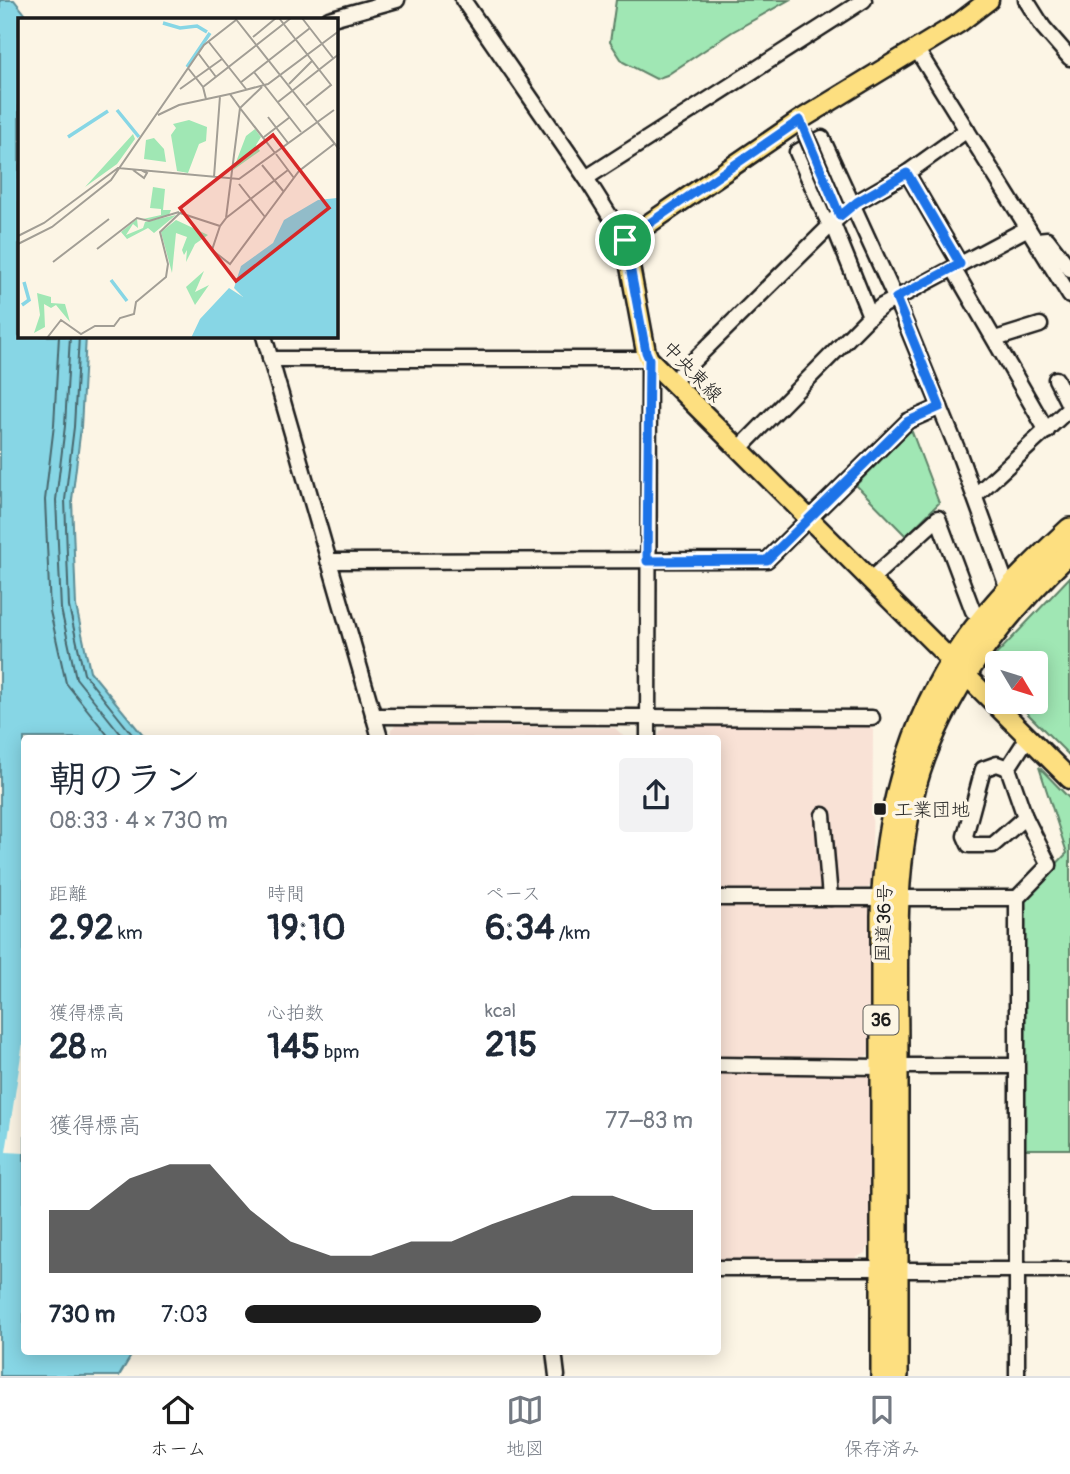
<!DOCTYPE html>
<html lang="ja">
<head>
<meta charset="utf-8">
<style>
	body { margin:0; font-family:Pangolin,"Klee One",sans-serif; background:#f2f2f3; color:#1f2937; height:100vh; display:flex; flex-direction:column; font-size:26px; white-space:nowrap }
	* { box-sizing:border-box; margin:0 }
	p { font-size:23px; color:#747a83 }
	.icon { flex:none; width:38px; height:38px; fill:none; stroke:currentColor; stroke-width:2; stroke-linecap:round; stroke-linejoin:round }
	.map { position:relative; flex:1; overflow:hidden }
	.panel { position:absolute; left:21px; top:735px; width:700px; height:620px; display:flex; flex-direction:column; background:#fff; border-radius:7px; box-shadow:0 4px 18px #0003 }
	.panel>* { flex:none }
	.needle { width:46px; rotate:128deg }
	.tools { position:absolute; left:985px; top:651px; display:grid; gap:14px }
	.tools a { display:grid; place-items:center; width:63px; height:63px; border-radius:7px; background:#fff; box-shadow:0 4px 18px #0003; font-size:35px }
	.pin { position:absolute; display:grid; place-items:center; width:60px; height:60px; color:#fff; margin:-30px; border:4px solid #fff; border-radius:50%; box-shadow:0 2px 7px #0007 }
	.round { display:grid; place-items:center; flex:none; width:74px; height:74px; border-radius:7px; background:#f2f2f3 }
	.overview { display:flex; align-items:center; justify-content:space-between; height:119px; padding:0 28px }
	h1 { font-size:38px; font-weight:700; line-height:52px }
	.stats { display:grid; grid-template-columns:repeat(3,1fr); gap:10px; height:119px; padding:7px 28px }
	.stats div { display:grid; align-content:center }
	.stats b { font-size:35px; font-weight:700 }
	.stats small { font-size:19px; font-weight:400 }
	.stats p { font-size:19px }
	.chart { height:196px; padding:14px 28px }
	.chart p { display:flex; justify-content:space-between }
	.chart svg { width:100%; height:126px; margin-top:7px; fill:#1c1c1c; opacity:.7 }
	ul { padding:0 28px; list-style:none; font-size:23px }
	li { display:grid; grid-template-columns:112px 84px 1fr; align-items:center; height:52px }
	li i { height:18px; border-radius:9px; background:#1c1c1c }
	.menu { display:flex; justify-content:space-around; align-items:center; height:98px; border-top:2px solid #e0e1e3; background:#fff; font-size:19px; color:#747a83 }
	.menu a { display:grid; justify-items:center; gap:4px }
	.menu .current { color:#1c1c1c }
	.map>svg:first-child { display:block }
	.built { fill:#f9e2d6 }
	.green { fill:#a0e7b4; stroke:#5e8268; stroke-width:2 }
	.water { fill:#87d6e5; stroke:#5c8c95; stroke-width:2 }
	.pier { fill:#fcf5e5 }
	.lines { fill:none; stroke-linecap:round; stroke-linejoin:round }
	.shore { stroke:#47666c; stroke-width:2 }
	.minor-casing { stroke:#1c1c1c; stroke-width:19 }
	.major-casing { stroke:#1c1c1c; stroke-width:23 }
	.highway-casing { stroke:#1c1c1c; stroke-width:26 }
	.minor { stroke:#fcf5e5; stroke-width:14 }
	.major { stroke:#fddf80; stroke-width:18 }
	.highway { stroke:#fddf80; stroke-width:21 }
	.minor-bridge-casing { stroke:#1c1c1c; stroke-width:19; stroke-linecap:butt }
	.minor-bridge { stroke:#fcf5e5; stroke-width:14 }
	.route-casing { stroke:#fff; stroke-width:14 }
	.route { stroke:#1a73e8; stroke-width:9 }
	.poi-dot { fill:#1c1c1c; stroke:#fcf5e5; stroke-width:2.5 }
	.labels { text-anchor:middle; stroke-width:7; stroke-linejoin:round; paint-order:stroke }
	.shield { fill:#fcf5e5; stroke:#5f5d58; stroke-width:2 }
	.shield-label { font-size:18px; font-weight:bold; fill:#1c1c1c }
	.street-label { font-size:19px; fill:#1c1c1c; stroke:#fcf5e5 }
	.poi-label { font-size:19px; fill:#1c1c1c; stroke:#fcf5e5; text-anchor:start }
	.inset-river { fill:none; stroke:#87d6e5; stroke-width:3.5 }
	.inset-road { fill:none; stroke:#a29e95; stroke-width:2 }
	.view { fill:#d62828; fill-opacity:0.15; stroke:#d62828; stroke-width:3.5 }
	.inset-edge { fill:none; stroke:#1c1c1c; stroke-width:3.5 }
</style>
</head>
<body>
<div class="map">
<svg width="1070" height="1376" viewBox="0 0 1070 1376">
	<rect width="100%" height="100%" fill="#fcf5e5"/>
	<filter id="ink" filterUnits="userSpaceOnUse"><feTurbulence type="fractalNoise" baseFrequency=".0143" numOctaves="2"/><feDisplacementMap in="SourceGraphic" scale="14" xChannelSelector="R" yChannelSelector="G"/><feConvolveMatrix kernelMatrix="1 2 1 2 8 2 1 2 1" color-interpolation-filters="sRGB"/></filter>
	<g filter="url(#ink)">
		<!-- built -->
		<g class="built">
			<path d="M396 725 615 728 625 738H390L391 729Z"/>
			<path d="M671 725 870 727 873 730 872 883 868 888 718 889V738H657L661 731Z"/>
			<path d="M718 904H863L871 909V1043L868 1055 860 1059 718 1060Z"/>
			<path d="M718 1074 863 1075 870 1077 873 1083 869 1245 865 1253 854 1259 718 1260Z"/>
		</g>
		<!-- green -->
		<g class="green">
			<path d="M616 0H789L732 32 667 75 656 79 623 62 610 42Z"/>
			<path d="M910 431 912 432 939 503 906 536 856 485Z"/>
			<path d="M1070 577V756L1016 702H1036V663H998L997 683 994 680 992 659Z"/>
			<path d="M1039 767 1070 799V1149H1022L1023 899 1067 853Z"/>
		</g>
		<!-- water -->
		<path class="water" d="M0 0H14L29 19H19V336H86L81 427 72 500 76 606 90 671 145 738H24V1351H134L119 1376H0Z"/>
		<!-- pier -->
		<path class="pier" d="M24 1036V1153L6 1152Z"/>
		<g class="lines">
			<!-- shore -->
			<g class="shore">
				<path d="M59 336 54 425 45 500 50 611 66 683 110 738"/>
				<path d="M70 336 65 426 56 500 61 609 76 678 124 738"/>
				<path d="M79 336 74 427 65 500 69 607 84 674 135 738"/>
			</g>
			<!-- minor casing -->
			<g class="minor-casing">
				<g id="minor">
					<path d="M463 0 586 178 625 240"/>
					<path d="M1026 0 1043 27 1070 58"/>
					<path d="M329 19 397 0"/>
					<path d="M917 50 1070 296"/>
					<path d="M907 173 960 264"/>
					<path d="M586 178 864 0"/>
					<path d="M830 226 797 152 822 138 897 302 958 451 1008 589"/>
					<path d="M1037 240 1047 239 1070 269"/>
					<path d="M953 268 1047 431"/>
					<path d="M870 316 882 306 1028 228"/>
					<path d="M264 336 380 738"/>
					<path d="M995 339 1040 325"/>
					<path d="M270 359H649L648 738"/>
					<path d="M1056 379 1070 407"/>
					<path d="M672 382 840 216 857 202 907 173 967 130"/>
					<path d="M739 449 870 316 833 224"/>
					<path d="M975 496 1070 408"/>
					<path d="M328 561 767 560 908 421 940 407"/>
					<path d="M871 579 938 518 973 611"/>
					<path d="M373 716 872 718"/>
					<path d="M1008 768 997 764 983 769 965 836 969 845H993L1025 817"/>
					<path d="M823 815 830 898"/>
					<path d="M718 898H883"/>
					<path d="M900 898H1017"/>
					<path d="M718 1065 881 1067"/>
					<path d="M897 1066H1016"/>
					<path d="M718 1268H882"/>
					<path d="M897 1270H1070"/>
					<path d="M554 1351 557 1376"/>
					<path d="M1017 1376V898L1049 865 1025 817 1008 768 1028 737"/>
				</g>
			</g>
			<!-- major casing -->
			<g class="major-casing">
				<path id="major" d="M989 0 959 23 800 120 625 240 646 352 649 359 1070 779"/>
			</g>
			<!-- highway casing -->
			<g class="highway-casing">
				<g id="highway">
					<path d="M882 1376V916C884 820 908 722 964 643 995 600 1032 564 1070 529"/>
					<path d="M897 1376C897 1268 897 1160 897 1052 897 957 890 849 924 758 955 675 1007 612 1070 552"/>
				</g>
			</g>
			<!-- minor -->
			<use href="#minor" class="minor"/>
			<!-- major -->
			<use href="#major" class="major"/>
			<!-- highway -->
			<use href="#highway" class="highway"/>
			<!-- minor-bridge casing -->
			<g class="minor-bridge-casing">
				<path id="minor-bridge" d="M805 133 838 210"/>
			</g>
			<!-- minor-bridge -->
			<use href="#minor-bridge" class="minor-bridge"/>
		</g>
	</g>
	<g class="lines" filter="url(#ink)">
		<!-- route casing -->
		<g class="route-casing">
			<path id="route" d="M800 120 840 216 857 202 907 173 960 264 896 298 940 407 908 421 767 560 647 561 649 359 646 352 625 240Z"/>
		</g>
		<!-- route -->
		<use href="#route" class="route"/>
	</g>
	<!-- markers -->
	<rect class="poi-dot" x="873" y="802" width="14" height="14" rx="3.5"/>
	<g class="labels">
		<!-- shield labels -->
		<rect class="shield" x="863.5" y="1005.5" width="35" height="29" rx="5"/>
		<g class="shield-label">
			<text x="881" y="1026">36</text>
		</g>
		<!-- street labels -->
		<g class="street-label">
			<text transform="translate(693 371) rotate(46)" y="7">中央東線</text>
			<text transform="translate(883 923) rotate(-88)" y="7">国道36号</text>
		</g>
		<!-- poi labels -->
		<g class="poi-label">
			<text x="894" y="816">工業団地</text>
		</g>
	</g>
	<!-- overview -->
	<g transform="translate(18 18)">
		<rect width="320" height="320" fill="#fcf5e5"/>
		<path d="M171 102 189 109 188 123 181 126 170 155 159 153 153 117 158 110 155 106ZM237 111 243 119 238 127 242 133 215 152 228 118ZM115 116 117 121 99 146 67 169ZM136 120 146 131 148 144 126 141 128 122ZM135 169 147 171 145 192H153L151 197 133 202 125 201 143 197V191L132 190ZM158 197 136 215 130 210 109 221 103 214 119 201 120 210 115 206 108 217 125 210 127 204ZM158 202 190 217 177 226 168 244 169 232 166 237 164 232 169 219 158 215 154 255 143 214ZM186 253 177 274 191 267 177 287 168 269ZM19 275 33 279V285L47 286 52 304 38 287 33 290 26 286 27 309 16 315 22 297Z" fill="#a0e7b4"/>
		<path d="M319 180 320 320H173L182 301 211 270 225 279 216 270 223 248 255 225 266 202 300 182Z" fill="#87d6e5"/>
		<path class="inset-river" d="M145 5 162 10 179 8 189 14M169 49 192 15M99 92 121 119M50 119 90 93M93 262 109 283M4 287 11 282 6 264"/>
		<path class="inset-road" d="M217 0 300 105M261 0 313 67 288 87M284 0 315 40M235 19 258 0M190 23 228 71M180 35 198 59M170 50 185 69 188 81M236 54 283 114M222 65 292 10M271 66 294 43M185 69 273 0M244 69 222 90 257 135M162 71 204 41M260 84 321 36M140 97 161 87 212 76M250 99 270 125M300 105 321 131M246 119 272 99M258 136 276 160M244 147 266 174M115 152 126 160 129 155 123 152M196 159 202 78M221 166 247 199M208 200 270 152M202 208 194 232 212 246 281 153 316 126M0 218 26 205 100 150 221 161 316 92M0 226 34 209 93 162 186 27 218 2M79 231 119 200 131 203 161 194M35 244 91 201M29 320 43 302 63 316 77 308H96L102 300 116 296 118 284 148 259 150 246 142 214 162 195 202 208 208 200 222 90 212 76 250 66 321 13"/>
		<path class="view" d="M255 117 311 190 218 263 162 190Z"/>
		<rect width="320" height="320" class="inset-edge"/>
	</g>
</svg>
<div class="tools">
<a><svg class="needle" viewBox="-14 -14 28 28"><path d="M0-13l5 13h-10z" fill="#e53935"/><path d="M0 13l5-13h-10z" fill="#747a83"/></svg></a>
</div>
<div class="pin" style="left:625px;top:240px;background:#1e9e55"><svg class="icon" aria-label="arrive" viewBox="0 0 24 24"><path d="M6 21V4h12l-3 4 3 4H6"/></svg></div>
<section class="panel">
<div class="overview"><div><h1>朝のラン</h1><p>08:33 · 4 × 730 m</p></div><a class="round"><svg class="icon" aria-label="share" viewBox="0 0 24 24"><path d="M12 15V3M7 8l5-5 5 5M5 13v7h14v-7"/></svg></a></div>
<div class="stats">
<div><p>距離</p><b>2.92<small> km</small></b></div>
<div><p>時間</p><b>19:10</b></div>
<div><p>ペース</p><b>6:34<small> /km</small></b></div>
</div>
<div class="stats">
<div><p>獲得標高</p><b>28<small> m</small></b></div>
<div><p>心拍数</p><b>145<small> bpm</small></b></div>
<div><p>kcal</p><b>215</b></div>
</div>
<div class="chart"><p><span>獲得標高</span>77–83 m</p>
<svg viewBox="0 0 160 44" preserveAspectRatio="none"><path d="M0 44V22L10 22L20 11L30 6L40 6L50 22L60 33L70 38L80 38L90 33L100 33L110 27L120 22L130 17L140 17L150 22L160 22V44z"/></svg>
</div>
<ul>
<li><b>730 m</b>7:03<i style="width:66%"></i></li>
</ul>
</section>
</div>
<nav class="menu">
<a class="current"><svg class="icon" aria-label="home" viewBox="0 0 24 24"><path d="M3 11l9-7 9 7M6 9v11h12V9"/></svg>ホーム</a>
<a><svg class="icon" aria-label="map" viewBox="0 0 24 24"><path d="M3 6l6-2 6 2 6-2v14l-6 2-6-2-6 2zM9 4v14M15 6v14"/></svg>地図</a>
<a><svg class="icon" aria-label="saved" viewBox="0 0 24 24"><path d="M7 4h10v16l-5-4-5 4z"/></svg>保存済み</a>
</nav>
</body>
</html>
